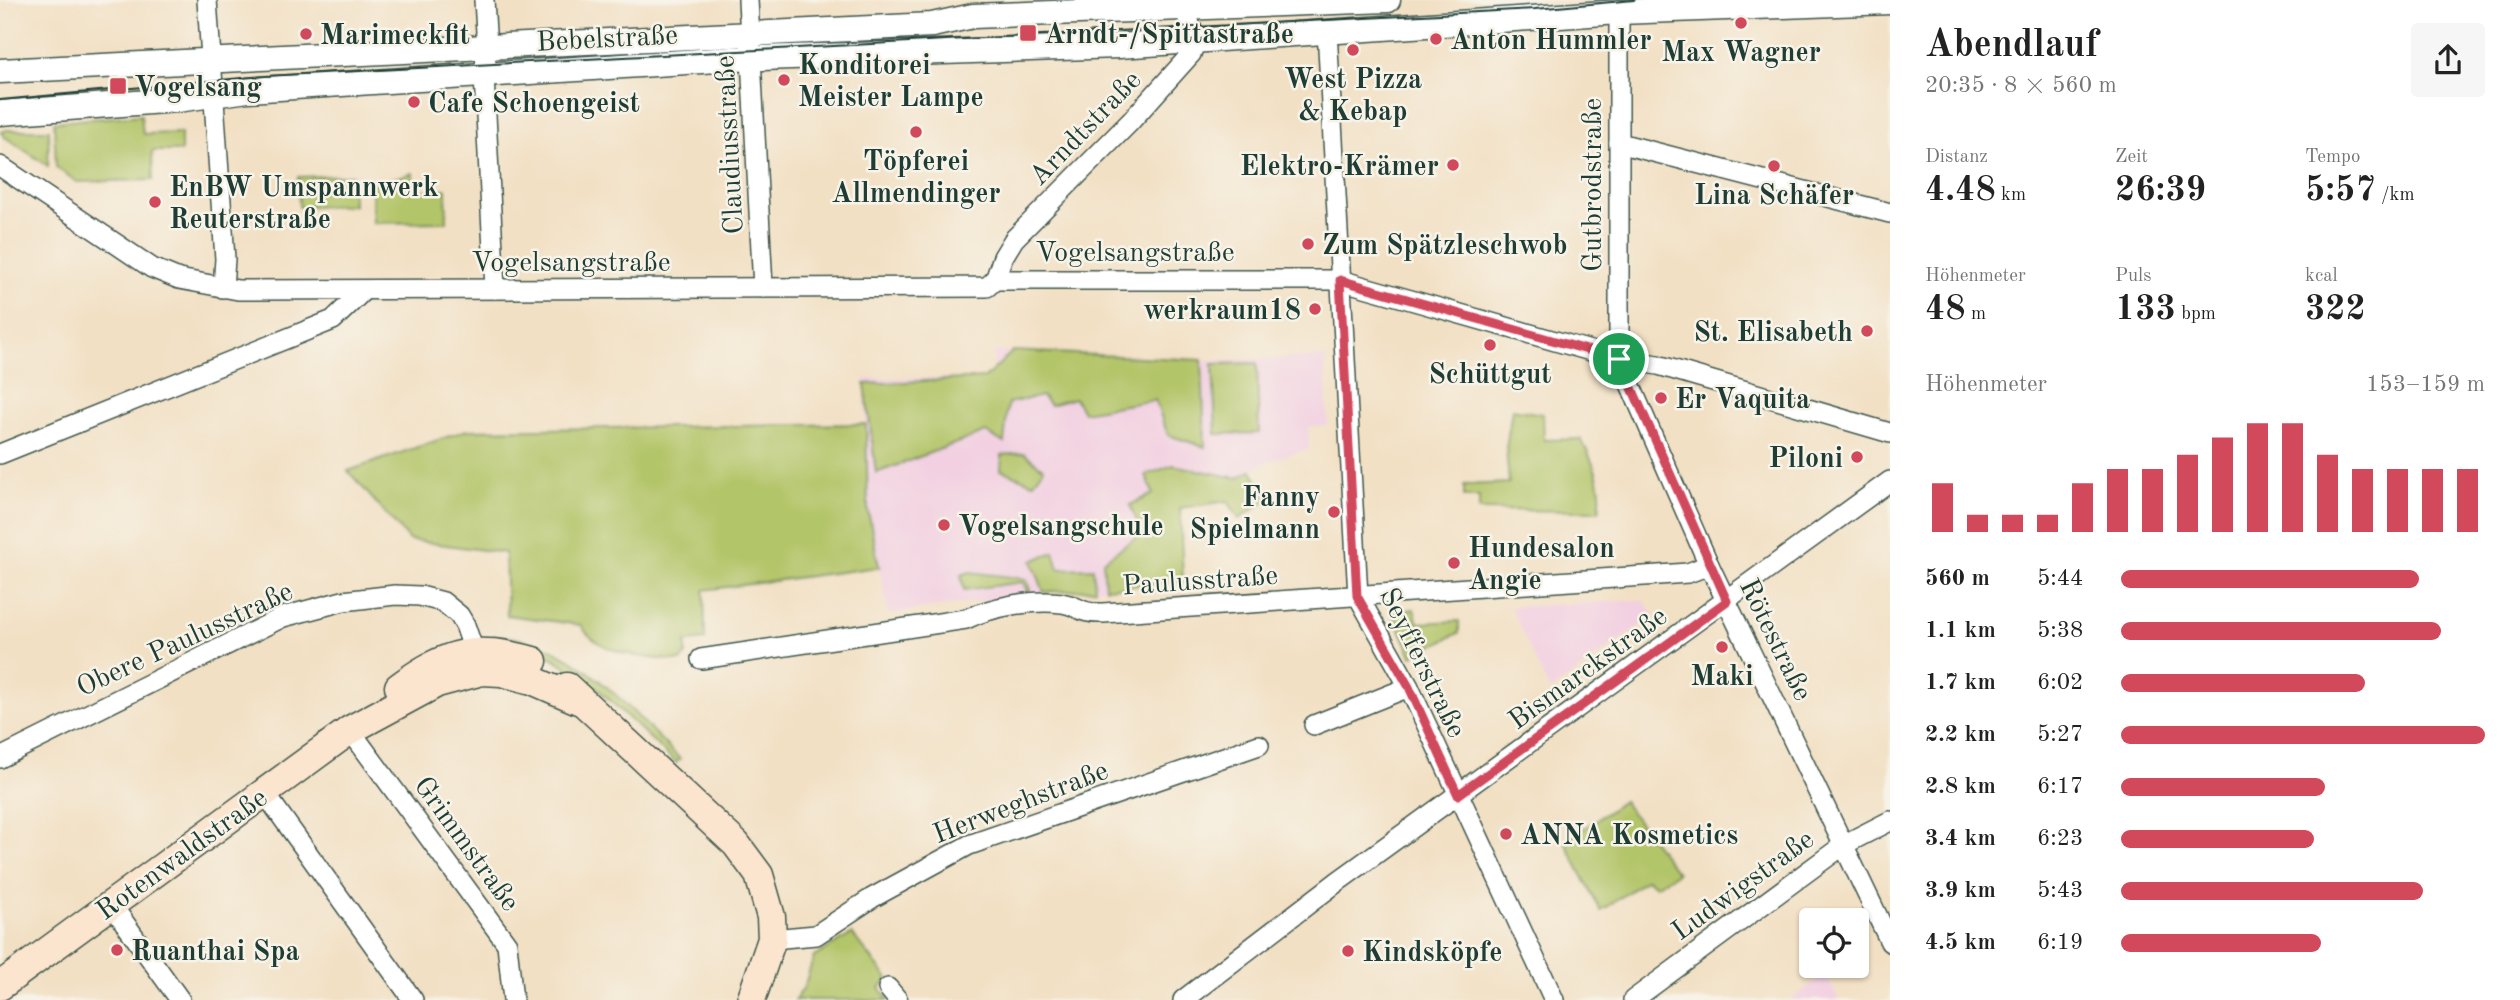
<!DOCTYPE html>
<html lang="de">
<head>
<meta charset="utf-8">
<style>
	body { margin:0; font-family:"Old Standard TT",serif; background:#f6f6f6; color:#222; height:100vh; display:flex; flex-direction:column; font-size:26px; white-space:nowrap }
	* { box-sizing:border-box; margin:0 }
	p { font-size:23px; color:#767676 }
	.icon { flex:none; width:38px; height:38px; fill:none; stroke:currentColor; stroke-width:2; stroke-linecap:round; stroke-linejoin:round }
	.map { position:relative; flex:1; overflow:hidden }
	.details { display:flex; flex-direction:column; background:#fff; width:630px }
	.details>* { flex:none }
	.buttons { position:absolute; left:1799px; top:908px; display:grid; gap:14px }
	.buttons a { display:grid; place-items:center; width:70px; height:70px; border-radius:7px; background:#fff; box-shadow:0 2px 5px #0004; font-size:35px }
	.pin { position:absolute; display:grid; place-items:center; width:60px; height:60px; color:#fff; margin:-30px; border:4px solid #fff; border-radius:50%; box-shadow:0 2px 7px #0007 }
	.round { display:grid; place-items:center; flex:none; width:74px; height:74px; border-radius:7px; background:#f6f6f6 }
	.headline { display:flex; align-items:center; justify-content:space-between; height:119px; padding:0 35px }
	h1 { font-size:38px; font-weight:600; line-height:52px }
	.stats { display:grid; grid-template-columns:repeat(3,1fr); gap:10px; height:119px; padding:7px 35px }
	.stats div { display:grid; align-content:center }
	.stats b { font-size:35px; font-weight:600 }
	.stats small { font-size:19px; font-weight:400 }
	.stats p { font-size:19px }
	.chart { height:196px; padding:14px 35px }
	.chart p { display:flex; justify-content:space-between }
	.chart svg { width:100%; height:126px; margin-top:7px; stroke:#d1495b; stroke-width:6 }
	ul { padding:0 35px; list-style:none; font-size:23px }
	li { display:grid; grid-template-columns:112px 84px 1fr; align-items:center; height:52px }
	li i { height:18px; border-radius:9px; background:#d1495b }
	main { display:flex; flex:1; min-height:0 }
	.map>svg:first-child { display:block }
	.built { fill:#f2cfe1 }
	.green { fill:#b3c569; stroke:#69814e; stroke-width:2 }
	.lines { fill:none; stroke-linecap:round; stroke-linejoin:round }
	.minor-casing { stroke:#3f554a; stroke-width:22 }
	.tertiary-casing { stroke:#3f554a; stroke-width:27 }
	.secondary-casing { stroke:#3f554a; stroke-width:31 }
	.minor { stroke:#fff; stroke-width:19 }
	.tertiary { stroke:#fff; stroke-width:24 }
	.secondary { stroke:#fbe5cf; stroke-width:28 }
	.tram { stroke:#1f3d34; stroke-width:2 }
	.route-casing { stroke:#fff; stroke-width:14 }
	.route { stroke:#d1495b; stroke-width:9 }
	.poi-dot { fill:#d1495b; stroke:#f7f3e8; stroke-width:2.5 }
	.labels { text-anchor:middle; stroke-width:5; stroke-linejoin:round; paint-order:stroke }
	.poi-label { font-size:28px; font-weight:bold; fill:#1f3d34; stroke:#f7f3e8; text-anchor:start }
	.street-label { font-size:28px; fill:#1f3d34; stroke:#f7f3e8 }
</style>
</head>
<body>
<main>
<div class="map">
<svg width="1890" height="1000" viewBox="0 0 1890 1000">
	<rect width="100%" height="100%" fill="#f7f3e8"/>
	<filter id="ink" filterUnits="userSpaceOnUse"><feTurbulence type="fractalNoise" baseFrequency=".0143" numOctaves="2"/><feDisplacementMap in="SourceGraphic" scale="14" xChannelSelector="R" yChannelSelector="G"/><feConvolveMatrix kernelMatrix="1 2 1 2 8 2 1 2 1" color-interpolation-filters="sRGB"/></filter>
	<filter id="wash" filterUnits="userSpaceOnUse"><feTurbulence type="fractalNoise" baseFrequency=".00686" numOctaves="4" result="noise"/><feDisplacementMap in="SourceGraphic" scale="28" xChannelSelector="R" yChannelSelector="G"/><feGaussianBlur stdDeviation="1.57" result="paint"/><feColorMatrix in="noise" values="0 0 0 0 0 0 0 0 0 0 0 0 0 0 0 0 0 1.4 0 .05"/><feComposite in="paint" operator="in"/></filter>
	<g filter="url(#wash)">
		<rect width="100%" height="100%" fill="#f2e0c4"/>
		<!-- built -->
		<g class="built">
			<path d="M994 351 1183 361 1325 357 1328 425 1308 427 1309 449 1266 462 1236 480 1178 482 1182 582 1044 592 888 614 868 511 865 378H993Z"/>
			<path d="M1643 600 1654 615 1550 691 1510 607Z"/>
			<path d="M1826 974 1839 1000H1792L1791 999Z"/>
		</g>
		<!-- green -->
		<g class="green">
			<path d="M141 115 143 134 181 133V151H152L153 180 77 182 56 167 54 122Z"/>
			<path d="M7 130H49L48 166 5 137 1 132Z"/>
			<path d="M413 173 414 192 446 189 447 222 373 223 372 184Z"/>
			<path d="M352 175 353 205 299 207 298 177Z"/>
			<path d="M1013 351 1202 360 1205 447 1168 435 1155 400 1083 412 1075 398 1050 405 1042 396 1008 403 1004 443 986 432 876 473 865 384 985 378Z"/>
			<path d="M1257 363 1259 433 1216 434 1213 364Z"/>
			<path d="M1512 409 1543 414 1544 440 1581 439C1593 462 1604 484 1599 511L1479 510V497H1464V485L1509 483 1506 448Z"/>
			<path d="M866 424 868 511 879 567 704 590 705 640 686 642V655L681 661C651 658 598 656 581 625L507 615 505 553 409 540 348 471 467 430Z"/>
			<path d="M1024 453 1044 469 1033 483 1001 470 1002 455Z"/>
			<path d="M1173 465 1237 478 1252 470 1267 500 1239 519 1228 501 1180 508 1183 582 1105 588 1103 561 1142 533 1130 505 1153 494 1146 475Z"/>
			<path d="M1054 552 1059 569 1093 568 1095 589 1044 592 1032 561Z"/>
			<path d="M970 572 1026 579 1030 590 1028 594 1023 582 964 590 961 575Z"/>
			<path d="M1414 609 1418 623 1459 621V633L1412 656 1393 613Z"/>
			<path d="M494 636C573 636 628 709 680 759L676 763 595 686C577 676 562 662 543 652 529 645 509 644 494 640Z"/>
			<path d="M1623 801 1677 873 1655 886 1647 879 1601 911 1565 842Z"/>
			<path d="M852 934 888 979 880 988 889 1000H795L804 987 814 957Z"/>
		</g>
	</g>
	<g filter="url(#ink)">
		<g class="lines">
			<!-- minor casing -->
			<g class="minor-casing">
				<g id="minor">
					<path d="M207 0 225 259 223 288"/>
					<path d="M484 0 487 48 484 76 495 289"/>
					<path d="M748 0 763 288"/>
					<path d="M1619 12V359L1709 565 1890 942"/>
					<path d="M1327 30 1358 596 1409 687 1554 1000"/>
					<path d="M1619 143 1890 213"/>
					<path d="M0 166 152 268 179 279 238 290 987 287 995 280H1340L1619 359 1658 365 1890 433"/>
					<path d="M995 280 1003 257 1014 239 1130 122 1191 54 1196 40 1181 0"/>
					<path d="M0 454 333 320 363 291"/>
					<path d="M701 659 966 619C991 607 1033 599 1062 603 1080 606 1079 614 1103 613L1688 573 1709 565"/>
					<path d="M1314 725 1409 687"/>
					<path d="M350 730 507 944 513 1000"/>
					<path d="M0 758 283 617 343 601 395 595 420 596 443 602 459 615 465 625 478 663"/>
					<path d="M264 792 413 1000"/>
					<path d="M111 904 180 1000"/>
					<path d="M772 939 816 935 872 898 969 845 1259 745"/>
					<path d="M888 988 898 1000"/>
					<path d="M1183 1000 1337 882 1890 481"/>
					<path d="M1633 1000 1845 844 1890 821"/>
				</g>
			</g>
			<!-- tertiary casing -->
			<g class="tertiary-casing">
				<g id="tertiary">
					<path d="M0 71 932 25 973 16 1388 0"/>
					<path d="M0 113 177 100 248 90 733 59 1119 46 1619 12 1890 2"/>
				</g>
			</g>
			<!-- secondary casing -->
			<g class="secondary-casing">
				<g id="secondary">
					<path d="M399 687C448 651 475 645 533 661"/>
					<path d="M567 687 736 844 759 875 771 917 772 939 751 1000"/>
					<path d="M0 986 350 730 437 683 482 671 501 672 532 680 578 700"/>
				</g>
			</g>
			<!-- minor -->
			<use href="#minor" class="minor"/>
			<!-- tertiary -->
			<use href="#tertiary" class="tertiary"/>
			<!-- secondary -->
			<use href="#secondary" class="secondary"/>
			<!-- tram -->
			<path class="tram" d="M0 100 265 76 1535 9 1634 0"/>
		</g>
	</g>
	<g class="lines" filter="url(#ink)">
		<!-- route casing -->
		<g class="route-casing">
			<path id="route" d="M1340 280 1619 359 1727 601 1458 795 1409 687 1357 596Z"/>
		</g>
		<!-- route -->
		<use href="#route" class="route"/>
	</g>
	<!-- markers -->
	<g class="poi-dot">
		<circle cx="1741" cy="23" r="7"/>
		<rect x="1019" y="24" width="18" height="18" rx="3.5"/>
		<circle cx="306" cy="34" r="7"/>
		<circle cx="1436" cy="39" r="7"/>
		<circle cx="1353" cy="50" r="7"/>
		<circle cx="784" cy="80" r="7"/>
		<rect x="109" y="77" width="18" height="18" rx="3.5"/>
		<circle cx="414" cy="102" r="7"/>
		<circle cx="916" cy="132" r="7"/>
		<circle cx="1453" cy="165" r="7"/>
		<circle cx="1774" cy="166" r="7"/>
		<circle cx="155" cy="202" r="7"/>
		<circle cx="1308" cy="244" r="7"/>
		<circle cx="1315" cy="309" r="7"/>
		<circle cx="1867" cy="331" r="7"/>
		<circle cx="1490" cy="345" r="7"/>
		<circle cx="1661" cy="398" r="7"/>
		<circle cx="1857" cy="457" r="7"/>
		<circle cx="1334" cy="512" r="7"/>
		<circle cx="944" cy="525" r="7"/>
		<circle cx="1454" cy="563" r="7"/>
		<circle cx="1722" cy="647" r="7"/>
		<circle cx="1506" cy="834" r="7"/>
		<circle cx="117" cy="950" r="7"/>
		<circle cx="1348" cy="951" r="7"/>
	</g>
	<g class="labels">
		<!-- poi labels -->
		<g class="poi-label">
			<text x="1044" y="43">Arndt-/Spittastraße</text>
			<text x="320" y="44">Marimeckfit</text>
			<text x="1450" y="49">Anton Hummler</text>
			<text x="1741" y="61" text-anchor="middle">Max Wagner</text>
			<text x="798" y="74">Konditorei<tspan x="798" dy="32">Meister Lampe</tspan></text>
			<text x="1353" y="88" text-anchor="middle">West Pizza<tspan x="1353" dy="32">&amp; Kebap</tspan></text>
			<text x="134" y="96">Vogelsang</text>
			<text x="428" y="112">Cafe Schoengeist</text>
			<text x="916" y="170" text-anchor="middle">Töpferei<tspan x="916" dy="32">Allmendinger</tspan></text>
			<text x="1439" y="175" text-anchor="end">Elektro-Krämer</text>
			<text x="169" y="196">EnBW Umspannwerk<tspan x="169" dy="32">Reuterstraße</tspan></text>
			<text x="1774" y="204" text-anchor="middle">Lina Schäfer</text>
			<text x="1322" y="254">Zum Spätzleschwob</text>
			<text x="1301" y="319" text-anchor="end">werkraum18</text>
			<text x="1853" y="341" text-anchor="end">St. Elisabeth</text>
			<text x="1490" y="383" text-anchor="middle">Schüttgut</text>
			<text x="1675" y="408">Er Vaquita</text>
			<text x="1843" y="467" text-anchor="end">Piloni</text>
			<text x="1320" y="506" text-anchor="end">Fanny<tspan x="1320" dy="32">Spielmann</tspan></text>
			<text x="958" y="535">Vogelsangschule</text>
			<text x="1468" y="557">Hundesalon<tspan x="1468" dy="32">Angie</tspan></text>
			<text x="1722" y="685" text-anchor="middle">Maki</text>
			<text x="1520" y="844">ANNA Kosmetics</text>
			<text x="131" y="960">Ruanthai Spa</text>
			<text x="1362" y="961">Kindsköpfe</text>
		</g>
		<!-- street labels -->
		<g class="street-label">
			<text transform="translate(607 37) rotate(-3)" y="10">Bebelstraße</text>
			<text transform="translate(1084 127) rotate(-46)" y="10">Arndtstraße</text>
			<text transform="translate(728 145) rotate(-93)" y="10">Claudiusstraße</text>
			<text transform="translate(1591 185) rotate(-90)" y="10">Gutbrodstraße</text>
			<text x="1135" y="261">Vogelsangstraße</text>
			<text x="571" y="271">Vogelsangstraße</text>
			<text transform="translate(1200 579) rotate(-4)" y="10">Paulusstraße</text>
			<text transform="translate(184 638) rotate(-25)" y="10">Obere Paulusstraße</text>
			<text transform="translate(1777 639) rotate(64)" y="10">Rötestraße</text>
			<text transform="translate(1424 662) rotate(64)" y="10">Seyfferstraße</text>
			<text transform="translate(1587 667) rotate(-36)" y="10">Bismarckstraße</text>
			<text transform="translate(1020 801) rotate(-21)" y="10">Herweghstraße</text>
			<text transform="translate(468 843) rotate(54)" y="10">Grimmstraße</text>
			<text transform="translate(181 853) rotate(-36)" y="10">Rotenwaldstraße</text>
			<text transform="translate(1742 884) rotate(-36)" y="10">Ludwigstraße</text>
		</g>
	</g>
</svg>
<div class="buttons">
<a><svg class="icon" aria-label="locate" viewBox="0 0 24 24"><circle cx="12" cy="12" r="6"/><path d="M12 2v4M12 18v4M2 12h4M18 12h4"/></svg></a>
</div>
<div class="pin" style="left:1619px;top:359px;background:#1e9e55"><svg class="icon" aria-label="arrive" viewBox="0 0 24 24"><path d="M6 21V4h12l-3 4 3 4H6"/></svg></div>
</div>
<section class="details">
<div class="headline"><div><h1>Abendlauf</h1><p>20:35 · 8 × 560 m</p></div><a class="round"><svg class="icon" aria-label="share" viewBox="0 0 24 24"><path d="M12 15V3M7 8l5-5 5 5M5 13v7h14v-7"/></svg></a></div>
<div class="stats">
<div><p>Distanz</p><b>4.48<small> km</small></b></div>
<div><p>Zeit</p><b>26:39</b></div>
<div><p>Tempo</p><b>5:57<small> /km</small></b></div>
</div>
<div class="stats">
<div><p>Höhenmeter</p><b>48<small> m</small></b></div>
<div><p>Puls</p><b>133<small> bpm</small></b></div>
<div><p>kcal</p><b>322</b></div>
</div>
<div class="chart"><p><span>Höhenmeter</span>153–159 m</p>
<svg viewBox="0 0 160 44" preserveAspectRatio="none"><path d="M5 44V27M15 44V38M25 44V38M35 44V38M45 44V27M55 44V22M65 44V22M75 44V17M85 44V11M95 44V6M105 44V6M115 44V17M125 44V22M135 44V22M145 44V22M155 44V22"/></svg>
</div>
<ul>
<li><b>560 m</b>5:44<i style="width:82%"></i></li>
<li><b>1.1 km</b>5:38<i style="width:88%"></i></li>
<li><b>1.7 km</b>6:02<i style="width:67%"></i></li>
<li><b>2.2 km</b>5:27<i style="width:100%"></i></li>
<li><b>2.8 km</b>6:17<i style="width:56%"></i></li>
<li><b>3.4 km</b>6:23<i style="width:53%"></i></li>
<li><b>3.9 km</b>5:43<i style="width:83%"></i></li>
<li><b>4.5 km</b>6:19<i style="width:55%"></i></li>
</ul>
</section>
</main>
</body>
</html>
